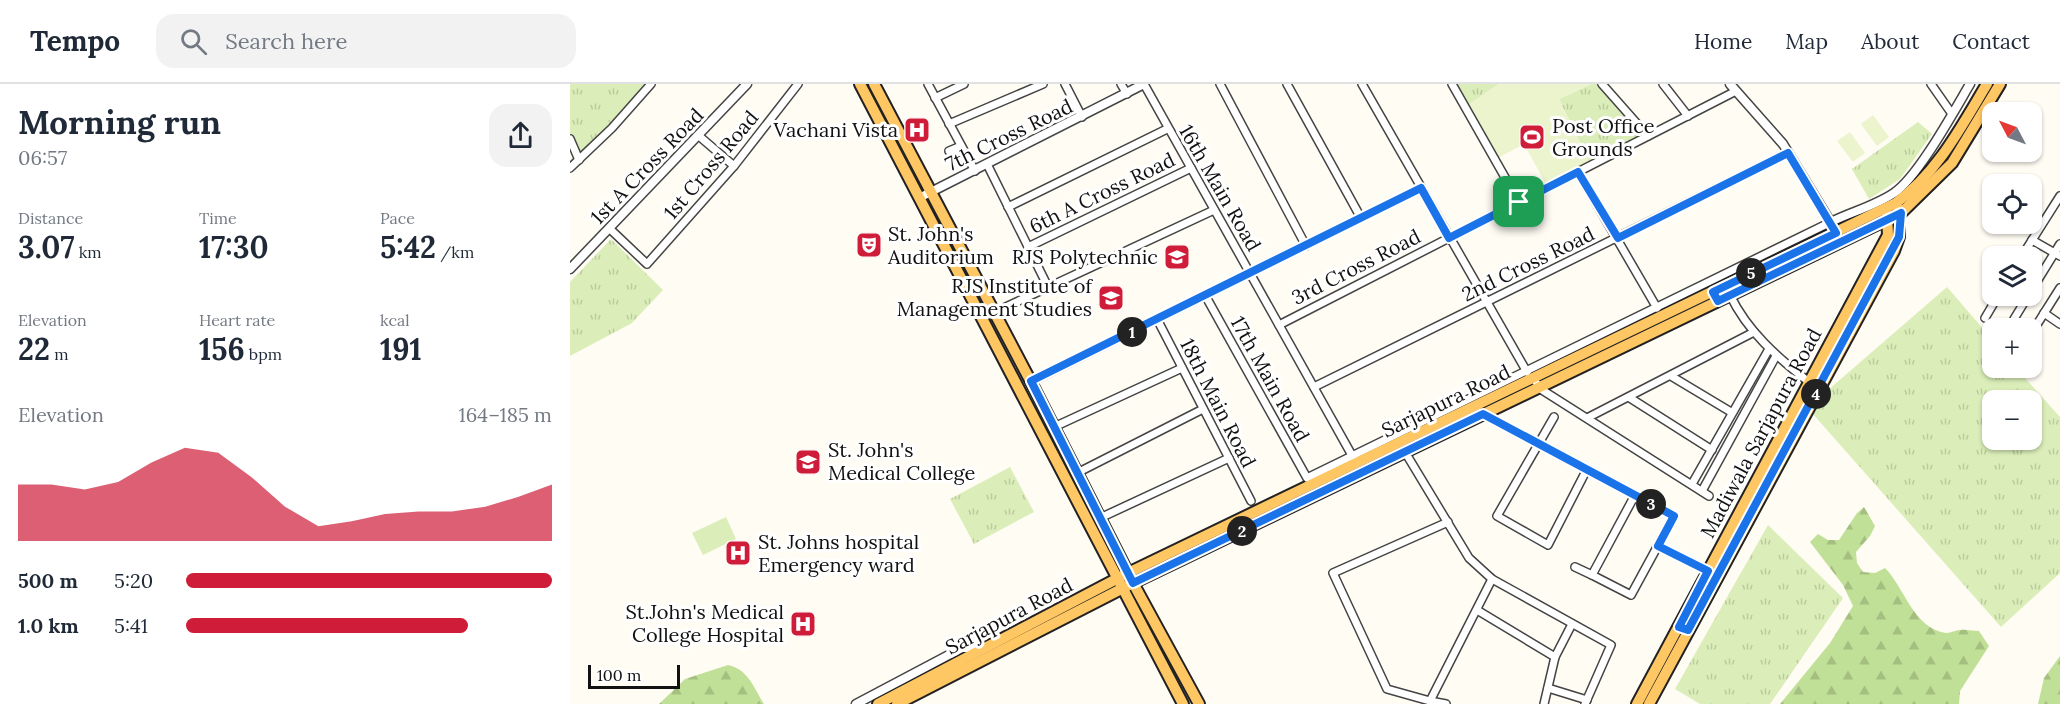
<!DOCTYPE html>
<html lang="en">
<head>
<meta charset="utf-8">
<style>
	body { margin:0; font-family:Lora,serif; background:#f2f2f3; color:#1f2937; height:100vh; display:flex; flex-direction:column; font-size:22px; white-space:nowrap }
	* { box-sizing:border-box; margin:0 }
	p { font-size:20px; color:#747a83 }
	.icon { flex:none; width:33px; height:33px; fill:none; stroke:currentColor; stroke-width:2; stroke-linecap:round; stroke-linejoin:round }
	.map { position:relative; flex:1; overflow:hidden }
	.drawer { display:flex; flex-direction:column; background:#fff; width:570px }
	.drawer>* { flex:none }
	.needle { width:39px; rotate:311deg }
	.fabs { position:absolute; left:1412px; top:18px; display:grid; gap:12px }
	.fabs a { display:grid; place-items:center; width:60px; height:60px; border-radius:12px; background:#fff; box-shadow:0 2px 4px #0004; font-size:30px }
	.scale { position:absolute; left:18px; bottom:15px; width:92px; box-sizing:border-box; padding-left:6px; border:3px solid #111; border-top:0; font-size:16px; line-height:21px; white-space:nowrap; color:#111; -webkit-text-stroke:4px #fff; paint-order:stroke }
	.pin { position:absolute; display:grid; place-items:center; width:51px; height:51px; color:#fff; margin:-26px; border-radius:12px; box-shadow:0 3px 9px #0006 }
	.km { position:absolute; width:30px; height:30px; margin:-15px; border-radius:50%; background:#222; color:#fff; font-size:16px; line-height:30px; text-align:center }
	.round { display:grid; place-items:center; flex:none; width:63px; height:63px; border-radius:18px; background:#f2f2f3 }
	.summary { display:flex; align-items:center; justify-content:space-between; height:102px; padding:0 18px }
	h1 { font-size:33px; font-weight:700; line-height:45px }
	.stats { display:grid; grid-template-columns:repeat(3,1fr); gap:9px; height:102px; padding:6px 18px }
	.stats div { display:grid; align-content:center }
	.stats b { font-size:30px; font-weight:700 }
	.stats small { font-size:16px; font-weight:400 }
	.stats p { font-size:16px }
	.chart { height:168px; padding:12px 18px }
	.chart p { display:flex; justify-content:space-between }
	.chart svg { width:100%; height:108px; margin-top:6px; fill:#ce1c39; opacity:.7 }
	ul { padding:0 18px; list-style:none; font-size:20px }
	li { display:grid; grid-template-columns:96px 72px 1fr; align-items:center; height:45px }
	li i { height:15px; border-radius:8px; background:#ce1c39 }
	header { display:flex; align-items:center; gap:36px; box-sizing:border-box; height:84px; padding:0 30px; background:#fff; border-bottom:2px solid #e0e1e3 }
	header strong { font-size:28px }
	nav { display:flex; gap:33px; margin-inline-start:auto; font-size:21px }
	.search { width:420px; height:54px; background:#f2f2f3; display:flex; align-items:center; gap:15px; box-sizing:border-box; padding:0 21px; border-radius:18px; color:#747a83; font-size:22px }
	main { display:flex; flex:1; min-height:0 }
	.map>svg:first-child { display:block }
	.grass { fill:url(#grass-tufts); fill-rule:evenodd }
	.forest { fill:url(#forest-firs) }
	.garden { fill:#dbeeb9 }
	.pitch { fill:#ebf4cc }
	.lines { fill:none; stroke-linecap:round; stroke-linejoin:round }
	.minor-casing { stroke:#444; stroke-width:10 }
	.tertiary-casing { stroke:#444; stroke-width:11 }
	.primary-casing { stroke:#222; stroke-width:14 }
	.minor { stroke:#fff; stroke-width:7 }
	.tertiary { stroke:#fff; stroke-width:8 }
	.primary { stroke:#ffc764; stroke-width:10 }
	.route-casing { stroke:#fff; stroke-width:12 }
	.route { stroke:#1a73e8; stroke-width:8 }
	.labels { text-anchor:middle; stroke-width:6; stroke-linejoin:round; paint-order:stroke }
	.poi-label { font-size:20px; fill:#111; stroke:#fff; text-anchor:start }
	.street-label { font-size:20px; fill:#111; stroke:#fff }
</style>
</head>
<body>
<header>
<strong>Tempo</strong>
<div class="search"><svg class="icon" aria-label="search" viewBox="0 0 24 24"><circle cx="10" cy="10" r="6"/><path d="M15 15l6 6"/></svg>Search here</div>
<nav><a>Home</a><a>Map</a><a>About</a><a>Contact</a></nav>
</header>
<main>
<section class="drawer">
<div class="summary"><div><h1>Morning run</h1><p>06:57</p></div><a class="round"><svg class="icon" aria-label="share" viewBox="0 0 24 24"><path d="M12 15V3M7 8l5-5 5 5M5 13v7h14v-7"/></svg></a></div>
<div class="stats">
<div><p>Distance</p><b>3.07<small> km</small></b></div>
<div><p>Time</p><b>17:30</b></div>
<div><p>Pace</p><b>5:42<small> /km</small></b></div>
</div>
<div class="stats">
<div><p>Elevation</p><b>22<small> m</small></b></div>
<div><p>Heart rate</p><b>156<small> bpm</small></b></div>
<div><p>kcal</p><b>191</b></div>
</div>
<div class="chart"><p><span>Elevation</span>164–185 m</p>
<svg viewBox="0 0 160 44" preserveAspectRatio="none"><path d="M0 44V21L10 21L20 23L30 20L40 12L50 6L60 8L70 18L80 30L90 38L100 36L110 33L120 32L130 32L140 30L150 26L160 21V44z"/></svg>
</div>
<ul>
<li><b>500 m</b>5:20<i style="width:100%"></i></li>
<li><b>1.0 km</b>5:41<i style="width:77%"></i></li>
</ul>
</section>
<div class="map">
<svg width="1490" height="620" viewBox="0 0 1490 620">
	<defs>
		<pattern id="grass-tufts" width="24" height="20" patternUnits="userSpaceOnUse" patternTransform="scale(1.5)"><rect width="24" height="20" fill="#dbeeb9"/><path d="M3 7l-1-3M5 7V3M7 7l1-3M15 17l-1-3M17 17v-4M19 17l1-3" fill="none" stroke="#bbcb9e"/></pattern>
		<pattern id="forest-firs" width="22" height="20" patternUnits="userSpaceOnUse" patternTransform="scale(1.5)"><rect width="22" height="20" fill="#c1e097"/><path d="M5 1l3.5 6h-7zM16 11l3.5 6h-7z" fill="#a5bf81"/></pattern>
	</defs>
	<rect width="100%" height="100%" fill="#fffcf4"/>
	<!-- grass -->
	<g class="grass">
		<path d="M0 0H75L42 42 9 70 0 49Z"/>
		<path d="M885 0H929L898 21Z"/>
		<path d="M1021 0H1031L1073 50 1019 78 989 15Z"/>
		<path d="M1348 38 1362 50 1330 95 1299 115 1282 85Z"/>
		<path d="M41 155 93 206 62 239 0 272V198Z"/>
		<path d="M1377 203 1422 255V284H1446L1490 333V489L1431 543 1242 329 1250 313ZM1422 316H1461V356H1422Z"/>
		<path d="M440 383 464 428 404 460 380 415Z"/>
		<path d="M1198 441 1273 514 1200 620H1130L1105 605Z"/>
	</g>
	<!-- forest -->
	<g class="forest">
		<path d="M1294 423 1305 442 1300 452 1286 468 1287 479 1293 488 1305 489 1315 484C1334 503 1344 545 1376 549 1382 549 1385 546 1390 546 1396 545 1403 547 1409 547L1419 562 1390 607 1389 620H1210L1260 559 1283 522 1273 501 1240 458 1248 450 1258 456H1269L1287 429Z"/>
		<path d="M1490 572V620H1468L1474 594Z"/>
		<path d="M158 581C178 585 184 604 194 620H89L115 595Z"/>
	</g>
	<!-- garden -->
	<path class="garden" d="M156 433 166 455 133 471 122 449Z"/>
	<!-- pitch -->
	<g class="pitch">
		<path d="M929 0H1021L989 15 1019 78 976 100 954 60 928 74 898 21Z"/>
		<path d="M1303 31 1319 53 1307 62 1291 40Z"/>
		<path d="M1280 48 1295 69 1283 78 1267 57Z"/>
	</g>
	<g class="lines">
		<!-- minor casing -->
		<g class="minor-casing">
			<g id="minor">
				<path d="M358 0 405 87"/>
				<path d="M495 0 512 33"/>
				<path d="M551 0 557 10"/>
				<path d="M574 0 784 375"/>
				<path d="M650 0 736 162"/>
				<path d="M717 0 791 134"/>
				<path d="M792 0 957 288"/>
				<path d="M882 0 949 118"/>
				<path d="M1032 0 1078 52"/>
				<path d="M1093 0 1118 32"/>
				<path d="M1361 0 1382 30"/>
				<path d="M365 14 394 0"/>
				<path d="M379 40 473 0"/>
				<path d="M129 52 164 82"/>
				<path d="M0 55 9 76"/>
				<path d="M379 67 391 62"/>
				<path d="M418 82 478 203"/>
				<path d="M0 84 42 44 81 0"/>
				<path d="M1008 88 1087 224"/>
				<path d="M438 123 597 45"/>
				<path d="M40 145 77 180 164 82 228 0"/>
				<path d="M1462 156 1490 172"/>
				<path d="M458 163 621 84"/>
				<path d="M1452 172 1490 112"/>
				<path d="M1461 207 1490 160"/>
				<path d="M635 211 737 394 1261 138"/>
				<path d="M1160 211C1178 248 1207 273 1239 298"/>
				<path d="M425 228 644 126"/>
				<path d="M1474 229 1490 240"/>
				<path d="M1415 234 1428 212"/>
				<path d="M587 235 681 417"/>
				<path d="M1444 235 1458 212"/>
				<path d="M709 241 1166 7"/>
				<path d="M1461 250 1490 204"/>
				<path d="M1101 292 1161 328"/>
				<path d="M964 294 969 304 1139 412"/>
				<path d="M461 298 851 104"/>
				<path d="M744 303 1218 69"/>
				<path d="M1060 314 1142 366"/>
				<path d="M913 330 1017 385 978 461 927 432 984 333"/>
				<path d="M1019 333 1184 248"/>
				<path d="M484 343 612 284"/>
				<path d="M835 368 899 474 922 495 1041 561 1015 620"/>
				<path d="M1017 385 1104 432 1061 511 1022 491 1065 411"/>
				<path d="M507 389 633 325"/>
				<path d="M1122 400 1199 265"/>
				<path d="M1132 407 1206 272"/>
				<path d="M530 434 659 374"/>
				<path d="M1088 462 1139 487"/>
				<path d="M1005 483 1022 491"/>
				<path d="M907 526 985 573"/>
				<path d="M978 604 1017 616"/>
				<path d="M860 617 817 605 763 489 878 438"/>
				<path d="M876 620 860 617 922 495"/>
				<path d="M974 620 985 573 1002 540"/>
			</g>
		</g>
		<!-- tertiary casing -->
		<g class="tertiary-casing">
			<g id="tertiary">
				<path d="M1160 0 1213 60 1263 142"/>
				<path d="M349 114 574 0"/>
				<path d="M1261 138C1281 128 1305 122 1324 109 1348 93 1384 27 1400 0"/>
				<path d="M0 185 177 0"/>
				<path d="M286 620 392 564H413"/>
			</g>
		</g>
		<!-- primary casing -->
		<g class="primary-casing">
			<g id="primary">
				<path d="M290 0 613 620"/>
				<path d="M304 0 461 298 563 499 629 620"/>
				<path d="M308 620 558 489 1326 119C1368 88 1391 43 1417 0"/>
				<path d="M327 620 563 499 1331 129 1382 79 1430 0"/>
				<path d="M1067 620 1318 151 1317 131"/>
				<path d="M1079 620 1324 167 1329 153V125"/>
			</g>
		</g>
		<!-- minor -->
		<use href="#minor" class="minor"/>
		<!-- tertiary -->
		<use href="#tertiary" class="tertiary"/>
		<!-- primary -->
		<use href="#primary" class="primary"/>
	</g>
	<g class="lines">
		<!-- route casing -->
		<g class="route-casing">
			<path id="route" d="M1218 69 1266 149 1143 208 1148 217 1331 129 1329 153 1118 546 1109 543 1138 487 1088 462 1104 432 913 330 563 499 461 297 851 104 879 154 1008 88 1048 154Z"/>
		</g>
		<!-- route -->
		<use href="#route" class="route"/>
	</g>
	<!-- icons -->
	<defs>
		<g id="hospital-square" transform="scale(1.35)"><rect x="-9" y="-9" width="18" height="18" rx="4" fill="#ce1c39" stroke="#fff"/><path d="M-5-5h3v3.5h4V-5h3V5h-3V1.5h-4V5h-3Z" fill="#fff"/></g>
		<g id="stadium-square" transform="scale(1.35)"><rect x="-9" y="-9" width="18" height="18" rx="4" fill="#ce1c39" stroke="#fff"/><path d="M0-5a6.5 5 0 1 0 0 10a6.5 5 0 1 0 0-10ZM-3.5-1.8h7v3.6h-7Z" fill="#fff"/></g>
		<g id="theatre-square" transform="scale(1.35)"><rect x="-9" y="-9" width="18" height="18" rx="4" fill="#ce1c39" stroke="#fff"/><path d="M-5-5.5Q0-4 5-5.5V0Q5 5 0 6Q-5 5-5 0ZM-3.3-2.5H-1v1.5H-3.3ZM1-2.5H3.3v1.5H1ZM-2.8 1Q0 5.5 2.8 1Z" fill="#fff"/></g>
		<g id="university-square" transform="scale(1.35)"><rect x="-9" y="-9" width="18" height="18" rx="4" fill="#ce1c39" stroke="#fff"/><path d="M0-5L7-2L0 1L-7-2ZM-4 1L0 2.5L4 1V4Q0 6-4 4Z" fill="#fff"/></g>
	</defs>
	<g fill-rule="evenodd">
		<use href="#hospital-square" x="347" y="46"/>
		<use href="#stadium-square" x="962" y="53"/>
		<use href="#theatre-square" x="299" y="161"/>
		<use href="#university-square" x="607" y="173"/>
		<use href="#university-square" x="541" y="214"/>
		<use href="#university-square" x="238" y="378"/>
		<use href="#hospital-square" x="168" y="469"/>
		<use href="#hospital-square" x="233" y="540"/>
	</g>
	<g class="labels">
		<!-- poi labels -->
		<g class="poi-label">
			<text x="982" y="49">Post Office<tspan x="982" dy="23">Grounds</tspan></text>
			<text x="328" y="53" text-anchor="end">Vachani Vista</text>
			<text x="318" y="157">St. John's<tspan x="318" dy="23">Auditorium</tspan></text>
			<text x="588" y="180" text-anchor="end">RJS Polytechnic</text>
			<text x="522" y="209" text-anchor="end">RJS Institute of<tspan x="522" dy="23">Management Studies</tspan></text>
			<text x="258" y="373">St. John's<tspan x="258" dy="23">Medical College</tspan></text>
			<text x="188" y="465">St. Johns hospital<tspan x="188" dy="23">Emergency ward</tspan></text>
			<text x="214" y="535" text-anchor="end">St.John's Medical<tspan x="214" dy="23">College Hospital</tspan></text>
		</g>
		<!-- street labels -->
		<g class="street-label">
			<text transform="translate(439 51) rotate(-26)" y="7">7th Cross Road</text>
			<text transform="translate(141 81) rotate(-50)" y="7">1st Cross Road</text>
			<text transform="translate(77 82) rotate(-46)" y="7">1st A Cross Road</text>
			<text transform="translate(650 104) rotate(60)" y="7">16th Main Road</text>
			<text transform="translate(532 109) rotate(-26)" y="7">6th A Cross Road</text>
			<text transform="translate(958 180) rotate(-26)" y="7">2nd Cross Road</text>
			<text transform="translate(786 183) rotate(-27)" y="7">3rd Cross Road</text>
			<text transform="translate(700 295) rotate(61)" y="7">17th Main Road</text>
			<text transform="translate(876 317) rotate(-26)" y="7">Sarjapura Road</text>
			<text transform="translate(648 319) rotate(63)" y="7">18th Main Road</text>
			<text transform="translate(1191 349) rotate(-62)" y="7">Madiwala Sarjapura Road</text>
			<text transform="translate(439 532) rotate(-28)" y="7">Sarjapura Road</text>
		</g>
	</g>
</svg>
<div class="fabs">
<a><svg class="needle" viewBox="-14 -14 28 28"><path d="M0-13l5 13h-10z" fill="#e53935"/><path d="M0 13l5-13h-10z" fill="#747a83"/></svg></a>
<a><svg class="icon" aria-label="locate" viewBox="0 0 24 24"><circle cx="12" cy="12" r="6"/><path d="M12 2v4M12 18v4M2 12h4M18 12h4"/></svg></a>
<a><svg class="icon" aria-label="layers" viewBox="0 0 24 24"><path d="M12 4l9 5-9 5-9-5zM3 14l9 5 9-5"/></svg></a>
<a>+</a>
<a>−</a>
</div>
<div class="scale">100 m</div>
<div class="pin" style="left:949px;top:118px;background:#1e9e55"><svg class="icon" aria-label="arrive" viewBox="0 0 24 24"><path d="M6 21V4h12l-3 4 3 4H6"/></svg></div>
<b class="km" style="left:562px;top:248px">1</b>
<b class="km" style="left:672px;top:447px">2</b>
<b class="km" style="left:1081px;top:420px">3</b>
<b class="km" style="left:1246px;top:310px">4</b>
<b class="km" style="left:1181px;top:189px">5</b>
</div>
</main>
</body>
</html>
